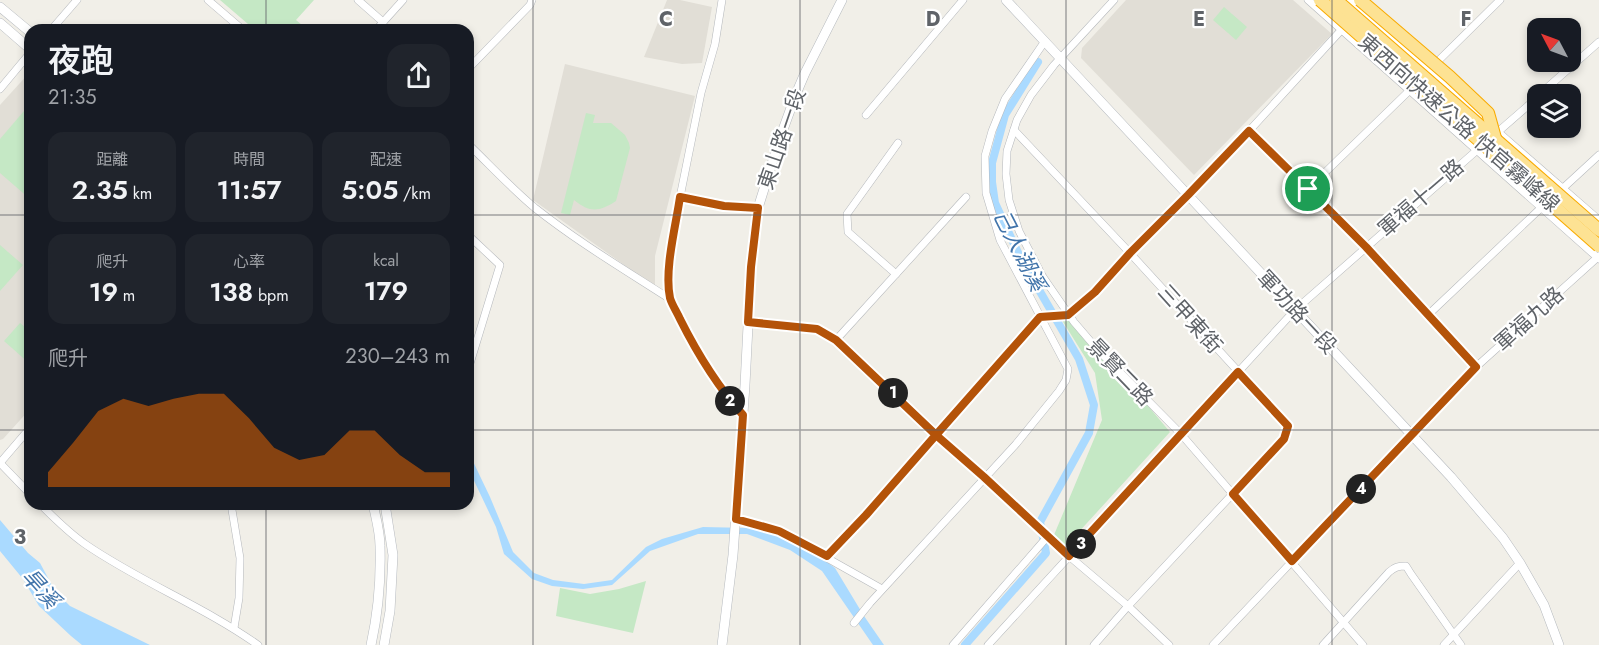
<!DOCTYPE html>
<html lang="zh-TW">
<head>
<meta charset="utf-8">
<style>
	body { margin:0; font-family:Jost,"Noto Sans TC",sans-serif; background:#20242c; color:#f1f3f6; height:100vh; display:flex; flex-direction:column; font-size:22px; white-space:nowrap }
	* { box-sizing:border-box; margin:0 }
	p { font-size:20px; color:#9ea1a6 }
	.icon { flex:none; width:33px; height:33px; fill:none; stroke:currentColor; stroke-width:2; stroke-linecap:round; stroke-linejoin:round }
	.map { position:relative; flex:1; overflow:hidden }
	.drawer { position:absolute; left:24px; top:24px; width:450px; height:486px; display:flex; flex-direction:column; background:#171b24; border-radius:18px; box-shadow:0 3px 9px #0003 }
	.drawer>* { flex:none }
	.needle { width:39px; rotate:311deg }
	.controls { position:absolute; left:1527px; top:18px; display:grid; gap:12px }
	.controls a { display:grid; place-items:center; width:54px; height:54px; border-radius:12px; background:#171b24; box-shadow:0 3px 9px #0003; font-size:30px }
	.pin { position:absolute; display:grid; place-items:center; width:51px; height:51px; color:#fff; margin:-26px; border:3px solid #fff; border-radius:50%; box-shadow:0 2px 6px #0007 }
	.km { position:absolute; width:30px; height:30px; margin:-15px; border-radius:50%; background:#222; color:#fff; font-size:16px; line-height:30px; text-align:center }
	.round { display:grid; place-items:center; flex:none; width:63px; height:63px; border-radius:18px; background:#20242c }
	.summary { display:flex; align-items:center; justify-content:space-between; height:102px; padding:0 24px }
	h1 { font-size:33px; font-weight:600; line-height:45px }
	.figures { display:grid; grid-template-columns:repeat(3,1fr); gap:9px; height:102px; padding:6px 24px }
	.figures div { display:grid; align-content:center; border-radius:15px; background:#20242c; text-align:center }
	.figures b { font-size:26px; font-weight:600 }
	.figures small { font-size:16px; font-weight:400 }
	.figures p { font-size:16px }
	.chart { height:168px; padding:12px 24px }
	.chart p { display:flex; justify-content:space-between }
	.chart svg { width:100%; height:108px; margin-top:6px; fill:#b45309; opacity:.7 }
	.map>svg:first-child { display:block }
	.education { fill:#e1ded6 }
	.green { fill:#c5e8c5 }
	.water { fill:#aadaff }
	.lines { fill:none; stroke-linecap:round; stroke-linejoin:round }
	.canal { stroke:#aadaff; stroke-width:8 }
	.street-casing { stroke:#b5b8bc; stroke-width:8 }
	.secondary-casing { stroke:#b6babf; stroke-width:10 }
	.street { stroke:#fff; stroke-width:7 }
	.secondary { stroke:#fff; stroke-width:9 }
	.highway-bridge-casing { stroke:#f9ab00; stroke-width:14; stroke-linecap:butt }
	.highway-bridge { stroke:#fde293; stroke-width:12 }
	.route-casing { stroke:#fff; stroke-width:12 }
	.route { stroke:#b45309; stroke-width:8 }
	.grid { fill:none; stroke:#5f6368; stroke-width:1.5; stroke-opacity:0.55 }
	.labels { text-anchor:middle; stroke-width:4.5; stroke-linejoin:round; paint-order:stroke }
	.street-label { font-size:21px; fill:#5f6368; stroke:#fff }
	.water-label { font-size:22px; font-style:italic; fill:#4174aa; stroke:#fff }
	.grid-label { font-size:20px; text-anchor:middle; font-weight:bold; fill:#5f6368; stroke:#fff; stroke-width:4.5; stroke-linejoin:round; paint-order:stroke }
</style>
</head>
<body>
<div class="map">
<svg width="1599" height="645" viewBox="0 0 1599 645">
	<rect width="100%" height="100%" fill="#f1efe8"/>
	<!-- education -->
	<g class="education">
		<path d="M667 0H680L712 7 702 63 682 64 644 57Z"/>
		<path d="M1126 0H1293L1332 34 1194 175 1081 58 1082 48Z"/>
		<path d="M565 64 695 96 655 256V287L533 200Z"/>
		<path d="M30 72V409L3 439 0 440V105Z"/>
	</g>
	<!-- green -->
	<g class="green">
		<path d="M220 0H314L296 20 308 30H255Z"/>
		<path d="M1224 7 1247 27 1236 40 1213 20Z"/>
		<path d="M30 104V199L0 173V139Z"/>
		<path d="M586 113 595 115 593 123H611L625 135 629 143 630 148 616 201C599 212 590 213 574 200L570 215 561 213Z"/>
		<path d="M0 245 23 265 0 291Z"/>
		<path d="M1063 309 1068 311 1170 432 1066 546 1054 535 1102 420 1095 373 1060 317 1059 314Z"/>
		<path d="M20 323 30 331V364L4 341Z"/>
		<path d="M646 581 633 633 556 616 560 588 590 594 619 589Z"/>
	</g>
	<!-- water -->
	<g class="water">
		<path d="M468 451 490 497 513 552 534 573 553 580 584 584 612 580 646 547 662 539 703 527 749 528 770 532 823 559 835 568 864 616 884 645H873L822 571 790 550 747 534H698L650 551 612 585 583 589 552 586 532 579 504 554 496 527 468 468Z"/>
		<path d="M0 520 28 553 40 563 55 591 70 606 150 645H82L71 636 39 606 23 579 0 551Z"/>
	</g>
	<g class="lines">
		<!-- canal -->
		<path class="canal" d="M965 645 1046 553 1040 522 1089 433 1094 405 1079 359 1020 257 995 203 992 182V163L1005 115 1038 62"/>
		<!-- street casing -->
		<g class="street-casing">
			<g id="street">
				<path d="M208 0 243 30"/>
				<path d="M358 0 383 22"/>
				<path d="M722 0 715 44 701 93 680 197 671 257 669 279 670 299 691 340 727 397 743 415"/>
				<path d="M1114 0 1054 65 1031 95 1017 120 1007 151 1006 174 1009 200 1019 231 1043 277 1074 322 1098 350 1181 434 1363 645"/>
				<path d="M1308 0 1599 259"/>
				<path d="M1350 0 1431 70 1489 123"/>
				<path d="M51 30 77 0"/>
				<path d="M376 30 403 0"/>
				<path d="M1434 65 1500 0"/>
				<path d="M468 69 530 5 532 0"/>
				<path d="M0 89 30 53"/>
				<path d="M1540 94 1599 42"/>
				<path d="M866 115 963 0"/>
				<path d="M1014 130 1130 253 1288 426 1284 439 1128 606 1094 645"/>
				<path d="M1249 131 1366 247 1476 367"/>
				<path d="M1497 131 1599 220"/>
				<path d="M1492 137 1538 97"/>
				<path d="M468 144C490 165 511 188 535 208 578 242 625 270 670 299"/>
				<path d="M1308 189 1412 88"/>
				<path d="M1561 190 1599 155"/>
				<path d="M680 197 724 206 758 208"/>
				<path d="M468 235 500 265 468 370"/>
				<path d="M896 274 848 232 847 214 898 143"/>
				<path d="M1429 314 1544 205"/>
				<path d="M1040 317 1068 314 1095 292 1130 253 1188 195 1249 131 1366 3"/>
				<path d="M748 322 817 329 836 340 1069 556 1128 606 1169 645"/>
				<path d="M836 340 966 197"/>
				<path d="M0 463 30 428"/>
				<path d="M0 463 30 494"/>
				<path d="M40 504C54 518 69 533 85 544 140 582 203 606 258 645"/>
				<path d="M231 504 240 558 239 598 234 628"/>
				<path d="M736 519 779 531 882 589"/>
				<path d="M827 557 866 515 1040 317"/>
				<path d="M854 623 870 603 1016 444 1059 391 1066 380 1068 369 1000 240 986 193 985 156 992 131 1005 99 1045 41"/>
				<path d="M953 645 1048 536"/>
				<path d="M988 645 1295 310 1484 144"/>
				<path d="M1213 645 1476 367 1599 256"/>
				<path d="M1323 645 1389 572C1395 567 1398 566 1406 566L1411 574 1461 645"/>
				<path d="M1444 645 1520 563"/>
			</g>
		</g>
		<!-- secondary casing -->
		<g class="secondary-casing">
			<g id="secondary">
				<path d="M1006 0 1451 477 1503 538 1520 563 1544 605 1559 645"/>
				<path d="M0 7 30 32"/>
				<path d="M0 23 30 49"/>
				<path d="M371 645C378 613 381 579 380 546 380 532 376 518 373 504"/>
				<path d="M384 645 390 611 393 555 385 504"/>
				<path d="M722 645 733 555 745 385 751 267 758 208 780 138 796 94 805 73 842 0"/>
			</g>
		</g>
		<!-- street -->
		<use href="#street" class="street"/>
		<!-- secondary -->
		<use href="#secondary" class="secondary"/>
		<!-- highway-bridge casing -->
		<g class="highway-bridge-casing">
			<g id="highway-bridge">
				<path d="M1320 0 1599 246"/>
				<path d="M1336 0 1599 230"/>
				<path d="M1360 0 1450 77 1488 113 1495 138"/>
			</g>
		</g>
		<!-- highway-bridge -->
		<use href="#highway-bridge" class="highway-bridge"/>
	</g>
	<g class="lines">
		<!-- route casing -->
		<g class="route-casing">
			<path id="route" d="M1308 189 1249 131 1188 195 1130 253 1095 292 1075 309 1068 315 1040 317 936 435 836 340 817 329 748 322 751 267 758 208 724 206 680 197C676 225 664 270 670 298 672 305 677 312 680 319 697 353 718 387 743 415L736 519 779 531 827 556 866 515 936 435 984 477 1069 556 1238 372 1288 426 1284 439 1233 494 1292 561 1476 367 1366 247 1308 189"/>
		</g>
		<!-- route -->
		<use href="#route" class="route"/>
	</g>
	<!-- grid -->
	<path class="grid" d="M266 0V30M533 0V645M800 0V645M1066 0V645M1332 0V645M0 215H30M468 215H1599M0 430H30M468 430H1599M266 504V645"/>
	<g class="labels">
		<!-- street labels -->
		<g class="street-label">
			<text transform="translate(1459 123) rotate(41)" y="7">東西向快速公路 快官霧峰線</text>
			<text transform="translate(782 139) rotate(-71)" y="7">東山路一段</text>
			<text transform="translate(1421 198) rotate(-41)" y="7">軍福十一路</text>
			<text transform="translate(1297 312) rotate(47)" y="7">軍功路一段</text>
			<text transform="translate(1190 319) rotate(48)" y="7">三甲東街</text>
			<text transform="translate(1529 319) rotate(-42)" y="7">軍福九路</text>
			<text transform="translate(1120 372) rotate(46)" y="7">景賢二路</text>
		</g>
		<!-- water labels -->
		<g class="water-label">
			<text transform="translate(1020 250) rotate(63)" y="8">己人湖溪</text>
			<text transform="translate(41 588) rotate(48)" y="8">旱溪</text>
		</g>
	</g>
	<g class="grid-label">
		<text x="666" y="26">C</text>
		<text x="933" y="26">D</text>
		<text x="1199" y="26">E</text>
		<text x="1466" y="26">F</text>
		<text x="20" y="544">3</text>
	</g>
</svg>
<div class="controls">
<a><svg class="needle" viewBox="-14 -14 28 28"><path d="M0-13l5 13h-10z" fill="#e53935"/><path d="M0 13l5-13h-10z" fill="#9ea1a6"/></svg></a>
<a><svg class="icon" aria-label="layers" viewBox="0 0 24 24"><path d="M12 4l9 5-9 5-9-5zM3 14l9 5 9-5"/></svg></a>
</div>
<div class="pin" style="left:1308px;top:189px;background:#1e9e55"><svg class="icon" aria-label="arrive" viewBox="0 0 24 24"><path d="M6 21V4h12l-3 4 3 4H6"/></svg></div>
<b class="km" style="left:893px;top:393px">1</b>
<b class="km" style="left:730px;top:401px">2</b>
<b class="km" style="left:1081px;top:544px">3</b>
<b class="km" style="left:1361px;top:489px">4</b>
<section class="drawer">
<div class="summary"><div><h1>夜跑</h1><p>21:35</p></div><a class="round"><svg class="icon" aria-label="share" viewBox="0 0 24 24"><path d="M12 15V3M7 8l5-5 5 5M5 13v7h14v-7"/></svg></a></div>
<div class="figures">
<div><p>距離</p><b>2.35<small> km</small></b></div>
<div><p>時間</p><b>11:57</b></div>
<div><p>配速</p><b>5:05<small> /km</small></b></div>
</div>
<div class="figures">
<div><p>爬升</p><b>19<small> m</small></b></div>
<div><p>心率</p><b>138<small> bpm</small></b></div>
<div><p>kcal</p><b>179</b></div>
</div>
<div class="chart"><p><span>爬升</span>230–243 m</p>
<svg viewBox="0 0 160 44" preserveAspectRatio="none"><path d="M0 44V38L10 26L20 13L30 8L40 11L50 8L60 6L70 6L80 16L90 28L100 33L110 31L120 21L130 21L140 31L150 38L160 38V44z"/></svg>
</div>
</section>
</div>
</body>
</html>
